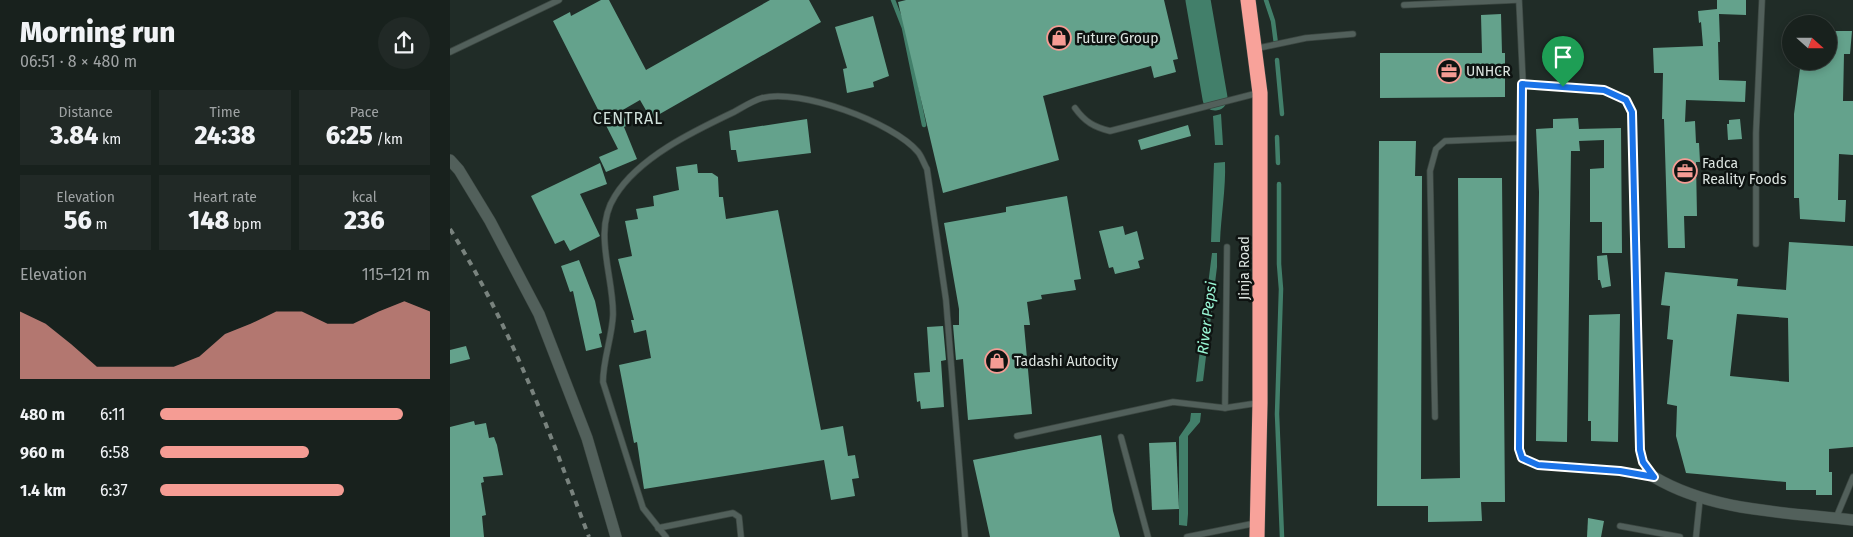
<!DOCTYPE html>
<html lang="en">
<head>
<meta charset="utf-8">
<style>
	body { margin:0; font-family:"Fira Sans",sans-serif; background:#212926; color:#f1f3f6; height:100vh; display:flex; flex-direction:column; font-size:19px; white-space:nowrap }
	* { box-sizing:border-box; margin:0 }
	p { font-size:16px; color:#9fa3a4 }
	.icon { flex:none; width:28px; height:28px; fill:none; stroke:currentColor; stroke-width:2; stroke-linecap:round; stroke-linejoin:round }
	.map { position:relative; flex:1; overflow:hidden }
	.side { display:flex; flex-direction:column; background:#18211d; width:450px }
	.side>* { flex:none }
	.needle { width:32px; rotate:111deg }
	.controls { position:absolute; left:1332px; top:15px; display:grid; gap:10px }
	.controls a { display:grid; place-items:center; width:55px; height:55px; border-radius:50%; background:#18211d; box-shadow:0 2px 8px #0003,0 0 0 1px #363e3b; font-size:25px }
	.pin { position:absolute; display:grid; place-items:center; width:42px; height:42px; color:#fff; margin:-51px -21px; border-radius:50% 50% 50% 0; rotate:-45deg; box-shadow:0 0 5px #0007 }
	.pin .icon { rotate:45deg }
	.round { display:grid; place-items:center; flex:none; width:52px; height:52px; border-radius:26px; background:#212926 }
	.summary { display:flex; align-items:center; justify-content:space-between; height:85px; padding:0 20px }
	h1 { font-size:28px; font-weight:800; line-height:38px }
	.figures { display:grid; grid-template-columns:repeat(3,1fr); gap:8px; height:85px; padding:5px 20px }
	.figures div { display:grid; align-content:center; border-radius:0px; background:#212926; text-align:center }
	.figures b { font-size:25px; font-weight:800 }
	.figures small { font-size:14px; font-weight:400 }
	.figures p { font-size:14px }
	.chart { height:140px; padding:10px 20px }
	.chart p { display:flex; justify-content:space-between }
	.chart svg { width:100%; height:90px; margin-top:5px; fill:#f59c94; opacity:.7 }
	ul { padding:0 20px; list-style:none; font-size:16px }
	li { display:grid; grid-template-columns:80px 60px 1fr; align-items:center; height:38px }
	li i { height:12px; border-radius:6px; background:#f59c94 }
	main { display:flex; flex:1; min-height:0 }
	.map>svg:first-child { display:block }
	.water { fill:#427f6a }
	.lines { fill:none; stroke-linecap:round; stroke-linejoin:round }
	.stream { stroke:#427f6a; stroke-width:4.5 }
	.river { stroke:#427f6a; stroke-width:25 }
	.building { fill:#64a28c; fill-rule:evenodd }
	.lane-casing { stroke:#3c4742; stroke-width:7 }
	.street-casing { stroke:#3c4742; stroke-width:12 }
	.highway-casing { stroke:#3c4742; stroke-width:16 }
	.lane { stroke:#52605b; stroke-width:5.5 }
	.street { stroke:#52605b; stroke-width:11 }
	.highway { stroke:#f8a29a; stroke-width:15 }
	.rail { stroke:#79837e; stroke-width:4; stroke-dasharray:6 6; stroke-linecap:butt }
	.route-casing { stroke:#fff; stroke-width:10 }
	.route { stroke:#1a73e8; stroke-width:6 }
	.labels { text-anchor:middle; stroke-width:5; stroke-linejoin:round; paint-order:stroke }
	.poi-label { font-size:14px; fill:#dce4e0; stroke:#0e1311; text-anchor:start }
	.street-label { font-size:14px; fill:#dce4e0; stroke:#0e1311 }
	.water-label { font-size:15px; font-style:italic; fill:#9bf9d7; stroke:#0e1311 }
	.quarter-label { font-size:16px; letter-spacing:1px; fill:#d0e0da; stroke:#0e1311 }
</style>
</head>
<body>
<main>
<section class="side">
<div class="summary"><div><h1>Morning run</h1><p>06:51 · 8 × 480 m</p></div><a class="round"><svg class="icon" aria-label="share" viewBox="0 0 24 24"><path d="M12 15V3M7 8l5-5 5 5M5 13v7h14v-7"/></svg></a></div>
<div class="figures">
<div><p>Distance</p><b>3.84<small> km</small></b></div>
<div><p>Time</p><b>24:38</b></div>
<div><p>Pace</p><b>6:25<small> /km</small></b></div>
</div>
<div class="figures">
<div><p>Elevation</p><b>56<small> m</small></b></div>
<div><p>Heart rate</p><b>148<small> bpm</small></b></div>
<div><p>kcal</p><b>236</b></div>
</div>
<div class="chart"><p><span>Elevation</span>115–121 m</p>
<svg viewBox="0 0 160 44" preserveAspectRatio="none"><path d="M0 44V11L10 17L20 27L30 38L40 38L50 38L60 38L70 33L80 22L90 17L100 11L110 11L120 17L130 17L140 11L150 6L160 11V44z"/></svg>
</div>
<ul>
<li><b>480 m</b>6:11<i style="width:90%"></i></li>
<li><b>960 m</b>6:58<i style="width:55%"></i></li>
<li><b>1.4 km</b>6:37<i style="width:68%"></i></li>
</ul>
</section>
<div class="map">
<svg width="1403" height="537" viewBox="0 0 1403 537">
	<rect width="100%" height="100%" fill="#202c27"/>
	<!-- water -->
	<g class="water">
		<path d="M758 29 770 97 762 98 748 31Z"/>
		<path d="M771 114 773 145H765L763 116Z"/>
		<path d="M775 162C776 189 771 215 770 242H761L764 163Z"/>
		<path d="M762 253H767V267L753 381 746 382Z"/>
		<path d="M741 413H751L750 422 738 436V514L737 526 729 525V437L740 421Z"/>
	</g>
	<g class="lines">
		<!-- stream -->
		<g class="stream">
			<path d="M443 0 454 28 474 125"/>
			<path d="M816 0 823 21 826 44"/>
			<path d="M827 60 832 114"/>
			<path d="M827 137 828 163"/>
			<path d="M829 184V264L831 289 827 414 832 537"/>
		</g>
		<!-- river -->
		<path class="river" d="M748 0 765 98"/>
	</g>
	<!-- building -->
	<g class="building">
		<path d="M151 0H159L196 70 320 0H359L371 22 201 119 190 100 171 111 178 125 174 127 187 159 156 172 149 157 168 149 103 21 120 12 121 16Z"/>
		<path d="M456 0H714L728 59 723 60 726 72 704 78 701 66 593 96 609 160 493 193 448 2Z"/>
		<path d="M1267 0H1296V15L1269 14 1270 42H1268L1269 80 1296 81 1295 102 1236 100 1235 122 1245 121 1246 143H1249L1250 162H1246L1247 216H1234L1235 248H1218L1214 119H1212L1213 73H1204L1203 48 1253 46 1251 22 1249 23 1248 11 1267 9Z"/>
		<path d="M1051 14 1052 53H1055V97L930 98V53H1032L1031 15Z"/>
		<path d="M423 16 439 76 423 82 424 87 397 93 393 69 397 68 385 27Z"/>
		<path d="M1379 31H1402L1400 54H1394L1393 101H1403V155L1389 154 1388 200H1396L1395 222 1350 219 1349 198H1344V114L1351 61H1379Z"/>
		<path d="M1128 118 1129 129 1171 128 1172 253H1152V222H1140V169L1154 168V140L1129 141 1130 151H1121L1117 442 1086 441 1089 192 1086 129 1103 128V119Z"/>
		<path d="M357 119 361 153 288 162 286 150H281L279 131Z"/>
		<path d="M1290 119 1292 139 1278 140 1277 124H1279V120Z"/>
		<path d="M738 125 741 136 691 150 688 140Z"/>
		<path d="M929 141H966L965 176H972L971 479 1010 478 1008 178H1052L1055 502H1031L1032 521 978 522V506H927Z"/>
		<path d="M150 163 157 184 130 194 150 236 120 251 114 240 105 244 81 196Z"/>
		<path d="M247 164 248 173H262L268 177 269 197H273L276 219 328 210 371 430 393 426 398 456 405 455 409 478 402 479 405 496 381 500 374 460 194 489 187 442 184 443 169 365 201 358 196 330 184 333 181 320H184L168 259 182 256 175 221 188 219 186 209 204 206 203 196 229 190 226 167Z"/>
		<path d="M617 196 631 279 624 280 626 290 591 295 592 299 577 302 580 325H574L582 414 518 420 513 359 506 360 503 325H509V309L494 223 556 212V207Z"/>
		<path d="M673 226 675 235 687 231 694 259 688 261 690 268 665 274 663 267 659 268 649 231Z"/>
		<path d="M1339 242 1403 246V447L1379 449V472H1382V495H1366V490H1336V482L1236 473 1226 436 1227 406 1217 404 1223 340 1217 339 1220 306 1211 305 1215 272 1288 279 1287 286 1336 290ZM1287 314 1338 318 1339 382 1280 376Z"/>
		<path d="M1157 255 1161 286 1152 288 1150 280H1148L1147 256Z"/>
		<path d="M129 260 145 301 152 333 149 334 152 347 136 351 123 291 120 292 111 266Z"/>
		<path d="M1170 314 1168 442 1141 441V421H1138L1139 315Z"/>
		<path d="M493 326 496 360 491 361 494 407 471 409 470 401 467 402 464 373 480 372 477 327Z"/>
		<path d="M16 346 20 359 0 364V350Z"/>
		<path d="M24 421 25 425 36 423 39 438 44 437 47 445 53 475 33 477 34 482 31 483 36 515 32 516 34 537H0V427Z"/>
		<path d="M651 435 663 511 670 537H540L523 460Z"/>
		<path d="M726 442 729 509 702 510 699 443Z"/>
		<path d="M1138 518 1154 521 1151 537H1137Z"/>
	</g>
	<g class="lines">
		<!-- lane casing -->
		<g class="lane-casing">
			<g id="lane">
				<path d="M1069 0 1073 84 1069 449 1072 457 1088 465 1170 471 1204 477"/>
				<path d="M954 5 1067 0"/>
				<path d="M804 49 856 38 903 34"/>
				<path d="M0 52 109 0"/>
				<path d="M1073 84 1154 90 1176 100 1182 112 1190 450 1193 462 1204 477"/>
				<path d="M625 108C635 122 644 127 660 131L808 93"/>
				<path d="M1306 244V133L1312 0"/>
				<path d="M775 408 777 247"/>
				<path d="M985 417 980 171 986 149 995 141 1071 138"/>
				<path d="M567 436 723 402 775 408 808 403"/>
				<path d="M671 437 698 537"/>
				<path d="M1386 518 1403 477"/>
				<path d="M1170 526 1230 537"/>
				<path d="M208 528 283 513 289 517 291 537"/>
				<path d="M216 537 193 508 153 382C153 359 162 338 163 315 164 277 142 231 165 196 189 157 244 131 284 112 293 107 302 101 312 98 349 88 443 122 468 152 472 157 474 164 477 169L496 300 515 537"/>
				<path d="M737 537 806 523"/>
				<path d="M1246 537 1250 498"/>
			</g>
		</g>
		<!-- street casing -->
		<g class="street-casing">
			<g id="street">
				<path d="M0 160 9 170 40 221 89 314 137 438 166 537"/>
				<path d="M1204 477C1263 512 1336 512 1403 520"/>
			</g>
		</g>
		<!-- highway casing -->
		<g class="highway-casing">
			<path id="highway" d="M798 0 810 93V403L807 537"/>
		</g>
		<!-- lane -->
		<use href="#lane" class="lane"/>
		<!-- street -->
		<use href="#street" class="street"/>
		<!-- highway -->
		<use href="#highway" class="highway"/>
		<!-- rail -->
		<path class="rail" d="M0 229C61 326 99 431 139 537"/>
	</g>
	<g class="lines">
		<!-- route casing -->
		<g class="route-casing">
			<path id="route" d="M1072 84 1154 90 1176 100 1182 112 1190 450 1193 462 1204 477 1170 471 1088 465 1072 458 1069 449Z"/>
		</g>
		<!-- route -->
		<use href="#route" class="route"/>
	</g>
	<!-- icons -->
	<defs>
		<g id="shop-ring" transform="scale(1.25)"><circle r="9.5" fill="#0e1311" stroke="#f59c94" stroke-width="1.5"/><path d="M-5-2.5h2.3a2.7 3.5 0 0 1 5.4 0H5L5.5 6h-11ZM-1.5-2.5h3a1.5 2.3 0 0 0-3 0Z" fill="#f59c94"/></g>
		<g id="office-ring" transform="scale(1.25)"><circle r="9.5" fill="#0e1311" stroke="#f59c94" stroke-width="1.5"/><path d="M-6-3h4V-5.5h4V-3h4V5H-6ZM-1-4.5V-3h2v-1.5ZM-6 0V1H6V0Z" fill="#f59c94"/></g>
	</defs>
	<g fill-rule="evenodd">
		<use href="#shop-ring" x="609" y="38"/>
		<use href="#office-ring" x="999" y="71"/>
		<use href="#office-ring" x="1235" y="171"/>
		<use href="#shop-ring" x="547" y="361"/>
	</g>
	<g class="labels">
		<!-- poi labels -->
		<g class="poi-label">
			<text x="626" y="43">Future Group</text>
			<text x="1016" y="76">UNHCR</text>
			<text x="1252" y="168">Fadca<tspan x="1252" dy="16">Reality Foods</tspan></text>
			<text x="564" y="366">Tadashi Autocity</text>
		</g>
		<!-- street labels -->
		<g class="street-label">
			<text transform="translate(794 268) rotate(-90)" y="5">Jinja Road</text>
		</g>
		<!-- water labels -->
		<g class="water-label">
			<text transform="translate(757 318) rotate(-83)" y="5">River Pepsi</text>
		</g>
		<!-- quarter labels -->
		<g class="quarter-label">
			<text x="178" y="124">CENTRAL</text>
		</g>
	</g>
</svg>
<div class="controls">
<a><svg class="needle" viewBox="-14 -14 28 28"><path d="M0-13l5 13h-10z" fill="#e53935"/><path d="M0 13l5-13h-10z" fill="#9fa3a4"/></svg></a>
</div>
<div class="pin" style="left:1113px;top:87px;background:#1e9e55"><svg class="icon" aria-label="arrive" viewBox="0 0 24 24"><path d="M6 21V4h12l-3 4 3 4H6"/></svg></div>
</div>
</main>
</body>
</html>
